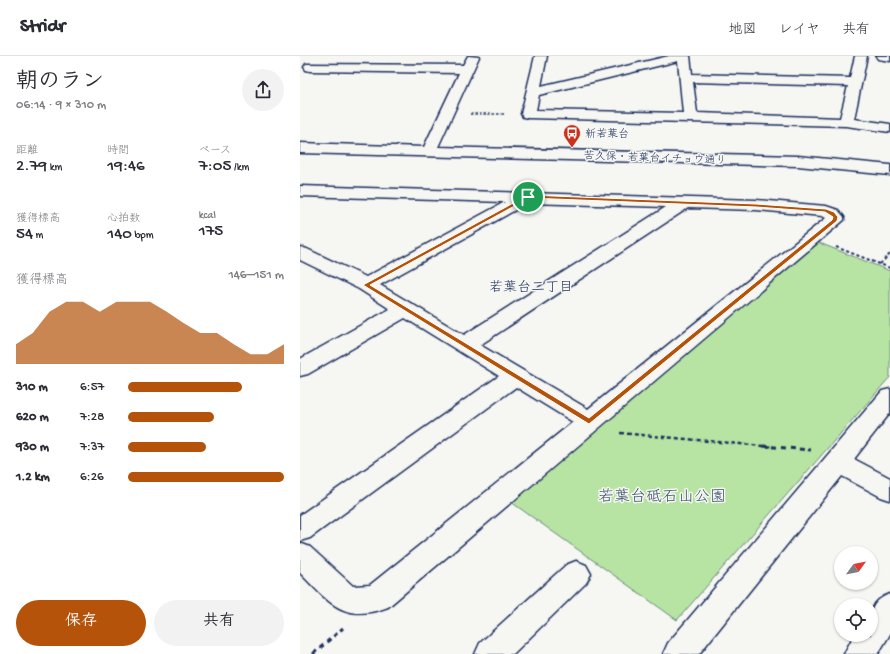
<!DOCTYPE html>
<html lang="ja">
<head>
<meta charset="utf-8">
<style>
	body { margin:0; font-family:"Gochi Hand","Klee One",sans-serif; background:#f2f2f3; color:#2b2b33; height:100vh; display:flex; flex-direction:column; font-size:15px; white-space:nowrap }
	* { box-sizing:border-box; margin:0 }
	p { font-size:13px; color:#7c7c81 }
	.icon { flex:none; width:22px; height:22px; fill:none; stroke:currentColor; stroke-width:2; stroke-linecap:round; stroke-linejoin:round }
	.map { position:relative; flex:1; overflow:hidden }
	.drawer { display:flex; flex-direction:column; background:#fff; width:300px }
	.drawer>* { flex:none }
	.needle { width:26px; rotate:57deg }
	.tools { position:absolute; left:534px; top:490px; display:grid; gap:8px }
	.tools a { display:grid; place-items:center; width:44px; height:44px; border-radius:50%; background:#fff; box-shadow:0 1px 3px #0004; font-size:20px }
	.pin { position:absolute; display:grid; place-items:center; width:34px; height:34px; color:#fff; margin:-17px; border:2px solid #fff; border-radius:50%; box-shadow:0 1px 4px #0007 }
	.round { display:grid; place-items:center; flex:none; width:42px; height:42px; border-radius:21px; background:#f2f2f3 }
	.headline { display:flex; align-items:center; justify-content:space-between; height:68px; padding:0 16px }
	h1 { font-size:22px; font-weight:600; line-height:30px }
	.figures { display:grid; grid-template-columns:repeat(3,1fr); gap:6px; height:68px; padding:4px 16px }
	.figures div { display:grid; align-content:center }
	.figures b { font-size:17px; font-weight:600 }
	.figures small { font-size:11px; font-weight:400 }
	.figures p { font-size:11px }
	.chart { height:112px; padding:8px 16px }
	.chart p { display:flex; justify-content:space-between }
	.chart svg { width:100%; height:72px; margin-top:4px; fill:#b45309; opacity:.7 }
	.cta { display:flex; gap:8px; margin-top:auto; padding:8px 16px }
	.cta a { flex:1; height:46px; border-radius:24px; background:#b45309; color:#fff; font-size:16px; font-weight:600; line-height:46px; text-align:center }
	.cta a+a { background:#f2f2f3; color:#2b2b33 }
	ul { padding:0 16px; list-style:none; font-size:13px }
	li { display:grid; grid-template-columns:64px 48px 1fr; align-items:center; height:30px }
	li i { height:10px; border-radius:5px; background:#b45309 }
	header { display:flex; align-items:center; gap:24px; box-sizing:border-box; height:56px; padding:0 20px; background:#fff; border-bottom:1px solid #e1e1e2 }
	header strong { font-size:19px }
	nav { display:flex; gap:22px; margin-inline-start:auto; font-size:14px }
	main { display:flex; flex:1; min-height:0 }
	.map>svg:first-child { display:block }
	.green { fill:#b7e4a2; stroke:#698a80 }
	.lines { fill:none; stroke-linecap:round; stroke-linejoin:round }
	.minor-casing { stroke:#1b2f5e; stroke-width:3 }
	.path-far3 { stroke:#1b2f5e; stroke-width:1.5; stroke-dasharray:2.5 2; stroke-linecap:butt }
	.path-far2 { stroke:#1b2f5e; stroke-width:2; stroke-dasharray:3 2.5; stroke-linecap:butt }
	.path-far1 { stroke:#1b2f5e; stroke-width:2.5; stroke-dasharray:4 3; stroke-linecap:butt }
	.path { stroke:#1b2f5e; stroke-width:3; stroke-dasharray:5 4; stroke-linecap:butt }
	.minor { fill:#f6f6f2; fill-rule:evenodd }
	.route { fill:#b45309; stroke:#fff; fill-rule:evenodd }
	.labels { text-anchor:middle; stroke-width:3; stroke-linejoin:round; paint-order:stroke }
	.far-poi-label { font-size:11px; fill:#1b2f5e; stroke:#f6f6f2; text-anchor:start }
	.far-street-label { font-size:11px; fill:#1b2f5e; stroke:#f6f6f2 }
	.neighbourhood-label { font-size:14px; fill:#1b2f5e; stroke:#f6f6f2 }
	.near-park-label { font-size:16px; fill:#3a536c; stroke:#f6f6f2 }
</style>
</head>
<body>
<header>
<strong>Stridr</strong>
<nav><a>地図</a><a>レイヤ</a><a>共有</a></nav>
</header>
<main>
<section class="drawer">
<div class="headline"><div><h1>朝のラン</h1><p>06:14 · 9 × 310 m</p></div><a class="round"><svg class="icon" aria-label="share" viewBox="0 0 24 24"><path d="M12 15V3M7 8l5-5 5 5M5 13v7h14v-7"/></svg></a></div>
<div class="figures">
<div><p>距離</p><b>2.79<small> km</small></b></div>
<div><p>時間</p><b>19:46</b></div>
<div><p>ペース</p><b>7:05<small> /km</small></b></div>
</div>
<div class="figures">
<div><p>獲得標高</p><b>54<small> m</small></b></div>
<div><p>心拍数</p><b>140<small> bpm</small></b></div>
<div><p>kcal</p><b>175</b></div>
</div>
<div class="chart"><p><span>獲得標高</span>146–151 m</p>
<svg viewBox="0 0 160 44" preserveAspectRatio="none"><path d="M0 44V32L10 25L20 12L30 6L40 6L50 12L60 6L70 6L80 6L90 12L100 19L110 25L120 25L130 32L140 38L150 38L160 32V44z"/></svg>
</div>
<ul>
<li><b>310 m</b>6:57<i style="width:73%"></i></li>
<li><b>620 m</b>7:28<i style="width:55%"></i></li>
<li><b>930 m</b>7:37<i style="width:50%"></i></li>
<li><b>1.2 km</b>6:26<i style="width:100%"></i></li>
</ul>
<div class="cta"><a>保存</a><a>共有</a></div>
</section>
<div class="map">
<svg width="590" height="598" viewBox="0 0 590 598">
	<rect width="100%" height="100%" fill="#f6f6f2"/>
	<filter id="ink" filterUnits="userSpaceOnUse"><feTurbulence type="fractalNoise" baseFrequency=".025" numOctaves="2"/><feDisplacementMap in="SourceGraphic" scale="8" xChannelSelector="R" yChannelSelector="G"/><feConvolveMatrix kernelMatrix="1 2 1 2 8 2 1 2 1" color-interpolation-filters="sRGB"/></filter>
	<g filter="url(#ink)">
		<!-- green -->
		<path class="green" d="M517 186 590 215V321L377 564 211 446Z"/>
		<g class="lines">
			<!-- minor casing -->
			<g class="minor-casing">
				<g id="minor">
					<path d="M168 0 179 1 138 91 498 100 590 109V119L498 110 0 97V87L124 91 159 17 10 15 6 14 4 11 6 8 163 9Z"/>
					<path d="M235 0H247L241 30 369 0H390L392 18 550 22 555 0H567L554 63 590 68V76L546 70 228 62 223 61 221 58ZM378 5 383 57 236 54 239 39ZM393 26 548 30 540 62 397 57Z"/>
					<path d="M576 0H590V5L578 3Z"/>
					<path d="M0 130 456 144 526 150 538 154 544 161V164L88 551C43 568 29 546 0 517V487L10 491 53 530 70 529 273 366 216 331 10 482 0 485V459L199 320 105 262 8 318 0 320V303L90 253 59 233 0 204V191L7 193 66 221 205 146 0 140ZM228 147 366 151 164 279 80 229ZM388 152 456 154 522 160 526 162 288 353 180 289Z"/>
					<path d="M590 333V357L554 403 590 422V444L581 441 542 420 399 598H363L368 587 582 335Z"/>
					<path d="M276 505 286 509 291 518 286 527 213 598H175L180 587 266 509Z"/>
					<path d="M590 538V578L578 598H544L554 579H571C571 559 568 546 590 538Z"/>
				</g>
			</g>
			<!-- path-far3 -->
			<path class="path-far3" d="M170 58H205"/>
			<!-- path-far2 -->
			<g class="path-far2">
				<path d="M536 191 590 212"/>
				<path d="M580 208 590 198"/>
			</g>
			<!-- path-far1 -->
			<path class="path-far1" d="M320 377 474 391"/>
			<!-- path -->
			<g class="path">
				<path d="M463 390 511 394"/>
				<path d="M13 598 43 572"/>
			</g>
			<!-- minor -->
			<use href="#minor" class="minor"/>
		</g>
	</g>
	<!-- route -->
	<path class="route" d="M228 139 456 148 526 153 534 156 538 161 537 165 289 368 63 229ZM229 142 456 151 525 156 533 161 532 164 289 362 70 229Z"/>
	<!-- icons -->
	<defs>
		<g id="bus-pin" transform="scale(0.9)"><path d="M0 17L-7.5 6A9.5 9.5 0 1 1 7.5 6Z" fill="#c8321e" stroke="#f6f6f2"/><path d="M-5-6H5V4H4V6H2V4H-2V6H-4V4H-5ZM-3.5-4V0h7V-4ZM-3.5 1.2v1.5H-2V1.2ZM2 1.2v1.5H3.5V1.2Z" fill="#fff"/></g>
	</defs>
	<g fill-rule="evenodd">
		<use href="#bus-pin" x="272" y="77"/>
	</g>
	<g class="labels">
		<!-- far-poi labels -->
		<g class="far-poi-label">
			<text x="285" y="81">新若葉台</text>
		</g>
		<!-- far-street labels -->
		<g class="far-street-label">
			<text transform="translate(355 101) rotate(2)" y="4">苦久保・若葉台イチョウ通り</text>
		</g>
		<!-- neighbourhood labels -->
		<g class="neighbourhood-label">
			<text x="231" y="235">若葉台二丁目</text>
		</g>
		<!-- near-park labels -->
		<g class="near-park-label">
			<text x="362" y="445">若葉台砥石山公園</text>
		</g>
	</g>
</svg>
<div class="tools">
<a><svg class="needle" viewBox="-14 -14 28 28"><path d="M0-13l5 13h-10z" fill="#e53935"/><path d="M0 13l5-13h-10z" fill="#7c7c81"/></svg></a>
<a><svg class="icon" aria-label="locate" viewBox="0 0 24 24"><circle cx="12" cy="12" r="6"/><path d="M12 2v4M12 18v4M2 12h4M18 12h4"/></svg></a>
</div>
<div class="pin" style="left:228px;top:141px;background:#1e9e55"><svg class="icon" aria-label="arrive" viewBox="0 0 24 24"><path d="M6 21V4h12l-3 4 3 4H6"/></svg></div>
</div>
</main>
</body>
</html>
